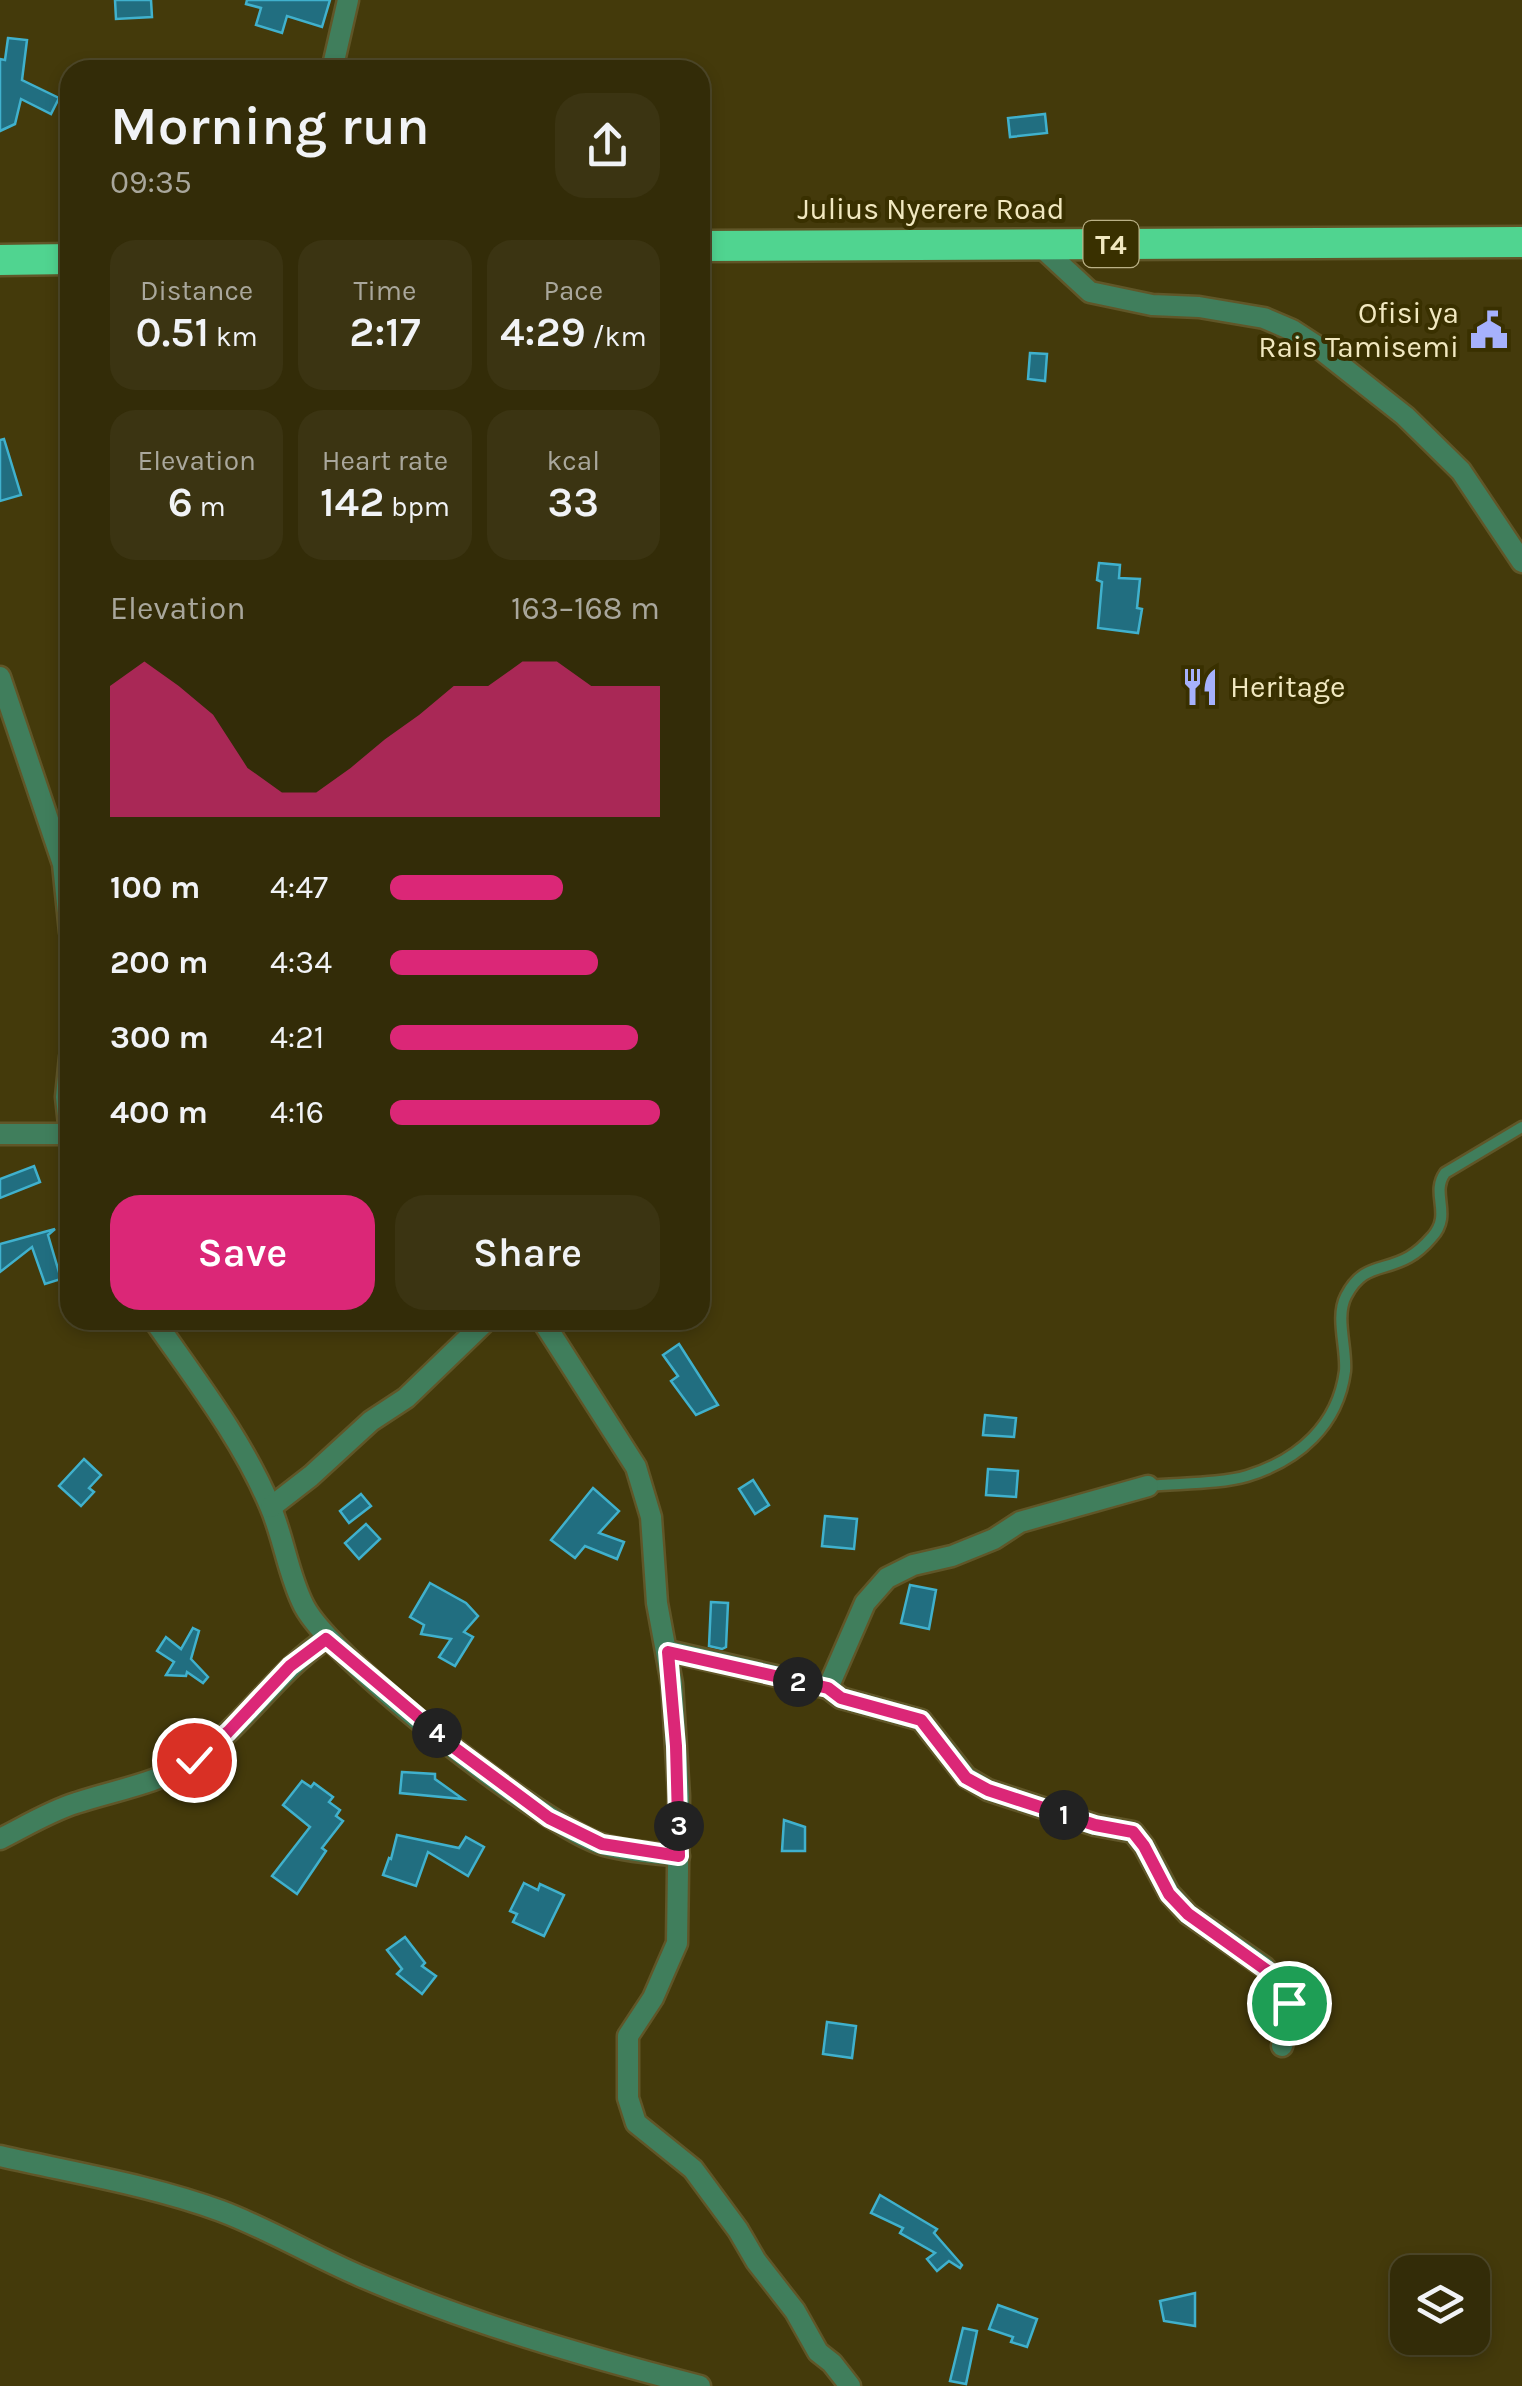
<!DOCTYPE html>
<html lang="en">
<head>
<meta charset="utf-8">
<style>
	body { margin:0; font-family:Karla,sans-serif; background:#3b3412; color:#f1f3f6; height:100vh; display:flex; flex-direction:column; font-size:38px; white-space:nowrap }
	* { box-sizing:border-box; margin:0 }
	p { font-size:32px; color:#a9a79c }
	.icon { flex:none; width:55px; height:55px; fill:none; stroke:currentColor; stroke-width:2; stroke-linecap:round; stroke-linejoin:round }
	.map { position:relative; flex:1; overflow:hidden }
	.panel { position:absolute; left:60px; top:60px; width:650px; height:1270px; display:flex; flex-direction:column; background:#332c08; border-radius:30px; box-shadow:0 5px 15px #0003,0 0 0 2px #4e4829 }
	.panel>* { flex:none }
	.tools { position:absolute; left:1390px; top:2255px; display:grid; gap:20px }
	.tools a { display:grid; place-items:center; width:100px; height:100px; border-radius:20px; background:#332c08; box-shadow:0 5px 15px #0003,0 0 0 2px #4e4829; font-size:50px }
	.pin { position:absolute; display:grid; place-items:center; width:85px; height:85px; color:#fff; margin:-42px; border:5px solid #fff; border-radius:50%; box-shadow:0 2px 10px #0007 }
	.km { position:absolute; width:50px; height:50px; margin:-25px; border-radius:50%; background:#222; color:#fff; font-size:28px; line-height:50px; text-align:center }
	.round { display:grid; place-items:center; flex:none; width:105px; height:105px; border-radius:30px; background:#3b3412 }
	.headline { display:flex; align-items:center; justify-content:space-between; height:170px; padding:0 50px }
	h1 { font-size:55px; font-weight:600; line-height:75px }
	.figures { display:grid; grid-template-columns:repeat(3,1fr); gap:15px; height:170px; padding:10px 50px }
	.figures div { display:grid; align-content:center; border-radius:25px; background:#3b3412; text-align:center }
	.figures b { font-size:42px; font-weight:600 }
	.figures small { font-size:28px; font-weight:400 }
	.figures p { font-size:28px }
	.chart { height:280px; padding:20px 50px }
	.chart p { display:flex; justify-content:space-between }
	.chart svg { width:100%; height:180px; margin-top:10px; fill:#db2777; opacity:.7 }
	.button { display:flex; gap:20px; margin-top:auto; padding:20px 50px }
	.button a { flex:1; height:115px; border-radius:30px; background:#db2777; color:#fff; font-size:40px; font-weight:600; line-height:115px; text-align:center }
	.button a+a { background:#3b3412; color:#f1f3f6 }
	ul { padding:0 50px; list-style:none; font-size:32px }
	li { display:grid; grid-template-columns:160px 120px 1fr; align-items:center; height:75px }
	li i { height:25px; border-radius:12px; background:#db2777 }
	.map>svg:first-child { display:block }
	.building { fill:#216e80; stroke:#40b1cd; stroke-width:2.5 }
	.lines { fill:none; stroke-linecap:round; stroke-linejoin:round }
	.lane-casing { stroke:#605628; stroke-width:15 }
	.street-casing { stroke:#605628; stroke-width:25 }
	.highway-casing { stroke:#605628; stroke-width:35 }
	.lane { stroke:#407e5c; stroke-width:10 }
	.street { stroke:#407e5c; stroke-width:20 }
	.highway { stroke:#50d490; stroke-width:30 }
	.route-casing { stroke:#fff; stroke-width:20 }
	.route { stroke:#db2777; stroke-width:12 }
	.labels { text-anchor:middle; stroke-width:8; stroke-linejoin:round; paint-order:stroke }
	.shield { fill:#393000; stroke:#bab186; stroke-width:2.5 }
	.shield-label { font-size:28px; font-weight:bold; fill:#f1e8c0 }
	.street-label { font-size:30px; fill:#f1e8c0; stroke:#393000 }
	.poi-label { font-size:30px; fill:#f1e8c0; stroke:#393000; text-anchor:end }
</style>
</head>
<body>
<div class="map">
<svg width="1522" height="2386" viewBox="0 0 1522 2386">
	<rect width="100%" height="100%" fill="#443a0b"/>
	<!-- building -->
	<g class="building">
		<path d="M115 0H151L152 17 116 19Z"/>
		<path d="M247 0H330L322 27 287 16 282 33 256 25 261 8 246 4Z"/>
		<path d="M8 38 27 40 22 80 59 98 51 114 21 99 15 124 0 131V59L5 60Z"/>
		<path d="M1045 114 1047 133 1010 137 1008 118Z"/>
		<path d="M1030 353 1047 354 1045 381 1028 379Z"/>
		<path d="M4 439 21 495 0 501V440Z"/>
		<path d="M1099 563 1120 565 1119 578 1140 579 1137 608 1142 609 1138 633 1098 628 1102 582 1097 580Z"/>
		<path d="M34 1166 40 1182 0 1198V1179Z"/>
		<path d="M55 1229 48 1235 61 1279 45 1284 32 1247 0 1272V1244Z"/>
		<path d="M679 1344 718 1405 696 1415 671 1381 678 1376 663 1355Z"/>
		<path d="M985 1415 1016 1418 1014 1437 983 1435Z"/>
		<path d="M84 1459 101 1475 89 1488 94 1492 81 1506 59 1486Z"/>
		<path d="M988 1469 1018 1471 1016 1497 986 1495Z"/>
		<path d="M753 1480 769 1505 755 1514 739 1489Z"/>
		<path d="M593 1488 619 1511 599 1533 624 1542 617 1559 585 1546 575 1558 551 1540Z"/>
		<path d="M361 1494 371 1506 349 1523 340 1511Z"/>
		<path d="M825 1516 857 1519 854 1549 822 1546Z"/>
		<path d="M366 1524 380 1539 359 1559 345 1543Z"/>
		<path d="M430 1583 466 1603 478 1616 464 1632 473 1637 455 1666 439 1657 451 1639 421 1634 424 1625 410 1617Z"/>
		<path d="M910 1585 936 1590 929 1629 901 1623Z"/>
		<path d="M711 1602 728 1603 726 1647 722 1649 709 1646Z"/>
		<path d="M193 1628 199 1631 191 1659 208 1677 203 1683 187 1672 186 1676 166 1675 174 1662 157 1651 166 1637 181 1649Z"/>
		<path d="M402 1772 435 1774V1779L463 1799 400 1793Z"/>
		<path d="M302 1781 311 1787 314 1783 333 1797 329 1802 340 1810 336 1816 343 1821 322 1848 326 1851 297 1894 272 1876 310 1827 283 1805Z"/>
		<path d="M784 1820 805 1827V1851H782Z"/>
		<path d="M397 1835 459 1848 466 1837 484 1847 468 1876 428 1852 416 1886 383 1875 389 1858 391 1859Z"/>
		<path d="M524 1883 538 1890 540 1884 564 1895 544 1936 513 1922 517 1914 510 1911Z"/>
		<path d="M405 1937 425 1963 422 1966 436 1976 422 1994 397 1974 402 1969 387 1950Z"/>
		<path d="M827 2022 856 2026 852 2058 823 2054Z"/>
		<path d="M880 2195 937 2229 934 2233 962 2265 960 2268 949 2261 937 2271 927 2259 935 2253 900 2233 903 2228 871 2213Z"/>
		<path d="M1195 2293V2326L1164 2321 1160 2301Z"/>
		<path d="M998 2305 1037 2319 1027 2347 1011 2342 1013 2337 989 2329Z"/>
		<path d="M963 2328 977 2331 966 2384 950 2381Z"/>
	</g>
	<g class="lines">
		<!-- lane casing -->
		<g class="lane-casing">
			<path id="lane" d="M1148 1486C1178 1483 1220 1484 1247 1476 1299 1460 1338 1425 1345 1371 1347 1348 1335 1317 1346 1296 1363 1263 1383 1272 1409 1257 1416 1253 1426 1244 1432 1237 1453 1214 1430 1194 1445 1173L1522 1127"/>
		</g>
		<!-- street casing -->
		<g class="street-casing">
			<g id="street">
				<path d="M332 70 348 0"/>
				<path d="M1038 244 1090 292 1152 305 1199 307 1264 318 1292 330 1315 345 1405 416 1461 471 1522 562"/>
				<path d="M0 677 63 864 70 932"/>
				<path d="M70 1057 66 1097 70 1134"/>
				<path d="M0 1134H70"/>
				<path d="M154 1320C195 1379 242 1439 270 1506 284 1538 288 1575 304 1606 332 1660 545 1828 604 1845 628 1852 655 1853 679 1856"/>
				<path d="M542 1320 636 1467 651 1517 657 1603 672 1684 679 1796 677 1943 653 1998 628 2036V2098L636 2123 693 2169 738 2230 756 2261 795 2311 818 2352 832 2363 850 2386"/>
				<path d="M271 1507 311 1476 371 1421 406 1398 487 1320"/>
				<path d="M668 1651 828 1688 865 1603 887 1578 913 1565 952 1556 994 1539 1020 1522 1148 1486"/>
				<path d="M828 1688 841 1698 921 1720 966 1777 988 1790 1095 1825 1133 1832 1144 1846 1169 1893 1188 1914 1264 1967 1284 1989 1290 2018 1282 2046"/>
				<path d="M0 1839C24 1827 50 1811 76 1803 115 1790 156 1784 191 1762 243 1728 275 1673 326 1639"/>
				<path d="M0 2156C74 2173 150 2185 221 2211 269 2229 313 2256 360 2276 469 2323 584 2356 700 2386"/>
			</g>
		</g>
		<!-- highway casing -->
		<g class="highway-casing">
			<g id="highway">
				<path d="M700 246 1522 242"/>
				<path d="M0 260 70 259"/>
			</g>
		</g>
		<!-- lane -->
		<use href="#lane" class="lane"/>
		<!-- street -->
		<use href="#street" class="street"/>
		<!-- highway -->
		<use href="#highway" class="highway"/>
	</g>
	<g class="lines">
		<!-- route casing -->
		<g class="route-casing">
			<path id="route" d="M194 1760 228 1732 290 1666 326 1639 456 1749 549 1818 602 1844 679 1856 676 1746 668 1652 828 1688 841 1698 921 1720 966 1778 988 1790 1095 1825 1133 1832 1144 1846 1169 1894 1188 1914 1272 1974 1284 1989 1289 2003"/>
		</g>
		<!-- route -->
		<use href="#route" class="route"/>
	</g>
	<!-- icons -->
	<defs>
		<g id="civic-bare" transform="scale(3)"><path d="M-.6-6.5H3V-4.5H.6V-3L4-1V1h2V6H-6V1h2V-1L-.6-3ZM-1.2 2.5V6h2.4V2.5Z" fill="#a6b1fc" stroke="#393000" stroke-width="2.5" paint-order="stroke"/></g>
		<g id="restaurant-bare" transform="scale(3)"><path d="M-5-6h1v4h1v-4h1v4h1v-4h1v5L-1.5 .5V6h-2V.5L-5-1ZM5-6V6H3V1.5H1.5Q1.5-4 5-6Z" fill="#a6b1fc" stroke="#393000" stroke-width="2.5" paint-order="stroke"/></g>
	</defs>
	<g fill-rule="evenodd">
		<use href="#civic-bare" x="1489" y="330"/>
		<use href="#restaurant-bare" x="1200" y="687"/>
	</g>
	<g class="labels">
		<!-- shield labels -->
		<rect class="shield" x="1083.5" y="221" width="55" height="46" rx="8"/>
		<g class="shield-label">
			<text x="1111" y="254">T4</text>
		</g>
		<!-- street labels -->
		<g class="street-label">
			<text x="931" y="219">Julius Nyerere Road</text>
		</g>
		<!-- poi labels -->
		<g class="poi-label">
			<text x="1459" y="323">Ofisi ya<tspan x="1459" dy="34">Rais Tamisemi</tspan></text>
			<text x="1230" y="697" text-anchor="start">Heritage</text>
		</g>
	</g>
</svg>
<div class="tools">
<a><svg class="icon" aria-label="layers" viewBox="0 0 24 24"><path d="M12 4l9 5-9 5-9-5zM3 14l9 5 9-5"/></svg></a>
</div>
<div class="pin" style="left:1289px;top:2003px;background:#1e9e55"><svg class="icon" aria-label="arrive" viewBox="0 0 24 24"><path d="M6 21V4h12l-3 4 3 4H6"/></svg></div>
<div class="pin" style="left:194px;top:1760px;background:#d93025"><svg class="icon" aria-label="check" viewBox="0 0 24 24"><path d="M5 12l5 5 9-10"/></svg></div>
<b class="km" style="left:1064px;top:1815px">1</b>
<b class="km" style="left:798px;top:1682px">2</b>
<b class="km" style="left:679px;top:1826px">3</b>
<b class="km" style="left:437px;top:1733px">4</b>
<section class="panel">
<div class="headline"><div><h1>Morning run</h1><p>09:35</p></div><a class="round"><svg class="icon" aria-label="share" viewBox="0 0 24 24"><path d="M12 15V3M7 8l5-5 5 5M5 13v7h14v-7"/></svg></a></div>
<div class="figures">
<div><p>Distance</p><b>0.51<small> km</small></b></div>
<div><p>Time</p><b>2:17</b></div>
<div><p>Pace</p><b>4:29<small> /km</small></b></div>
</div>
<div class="figures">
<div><p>Elevation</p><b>6<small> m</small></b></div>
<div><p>Heart rate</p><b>142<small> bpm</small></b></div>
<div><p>kcal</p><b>33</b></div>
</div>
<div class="chart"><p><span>Elevation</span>163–168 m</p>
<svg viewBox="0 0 160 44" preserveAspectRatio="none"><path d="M0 44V12L10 6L20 12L30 19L40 32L50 38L60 38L70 32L80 25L90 19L100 12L110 12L120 6L130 6L140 12L150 12L160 12V44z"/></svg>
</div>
<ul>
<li><b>100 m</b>4:47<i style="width:64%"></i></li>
<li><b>200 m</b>4:34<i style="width:77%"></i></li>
<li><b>300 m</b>4:21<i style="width:92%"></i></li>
<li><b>400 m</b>4:16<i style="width:100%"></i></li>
</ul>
<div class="button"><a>Save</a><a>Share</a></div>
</section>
</div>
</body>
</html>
